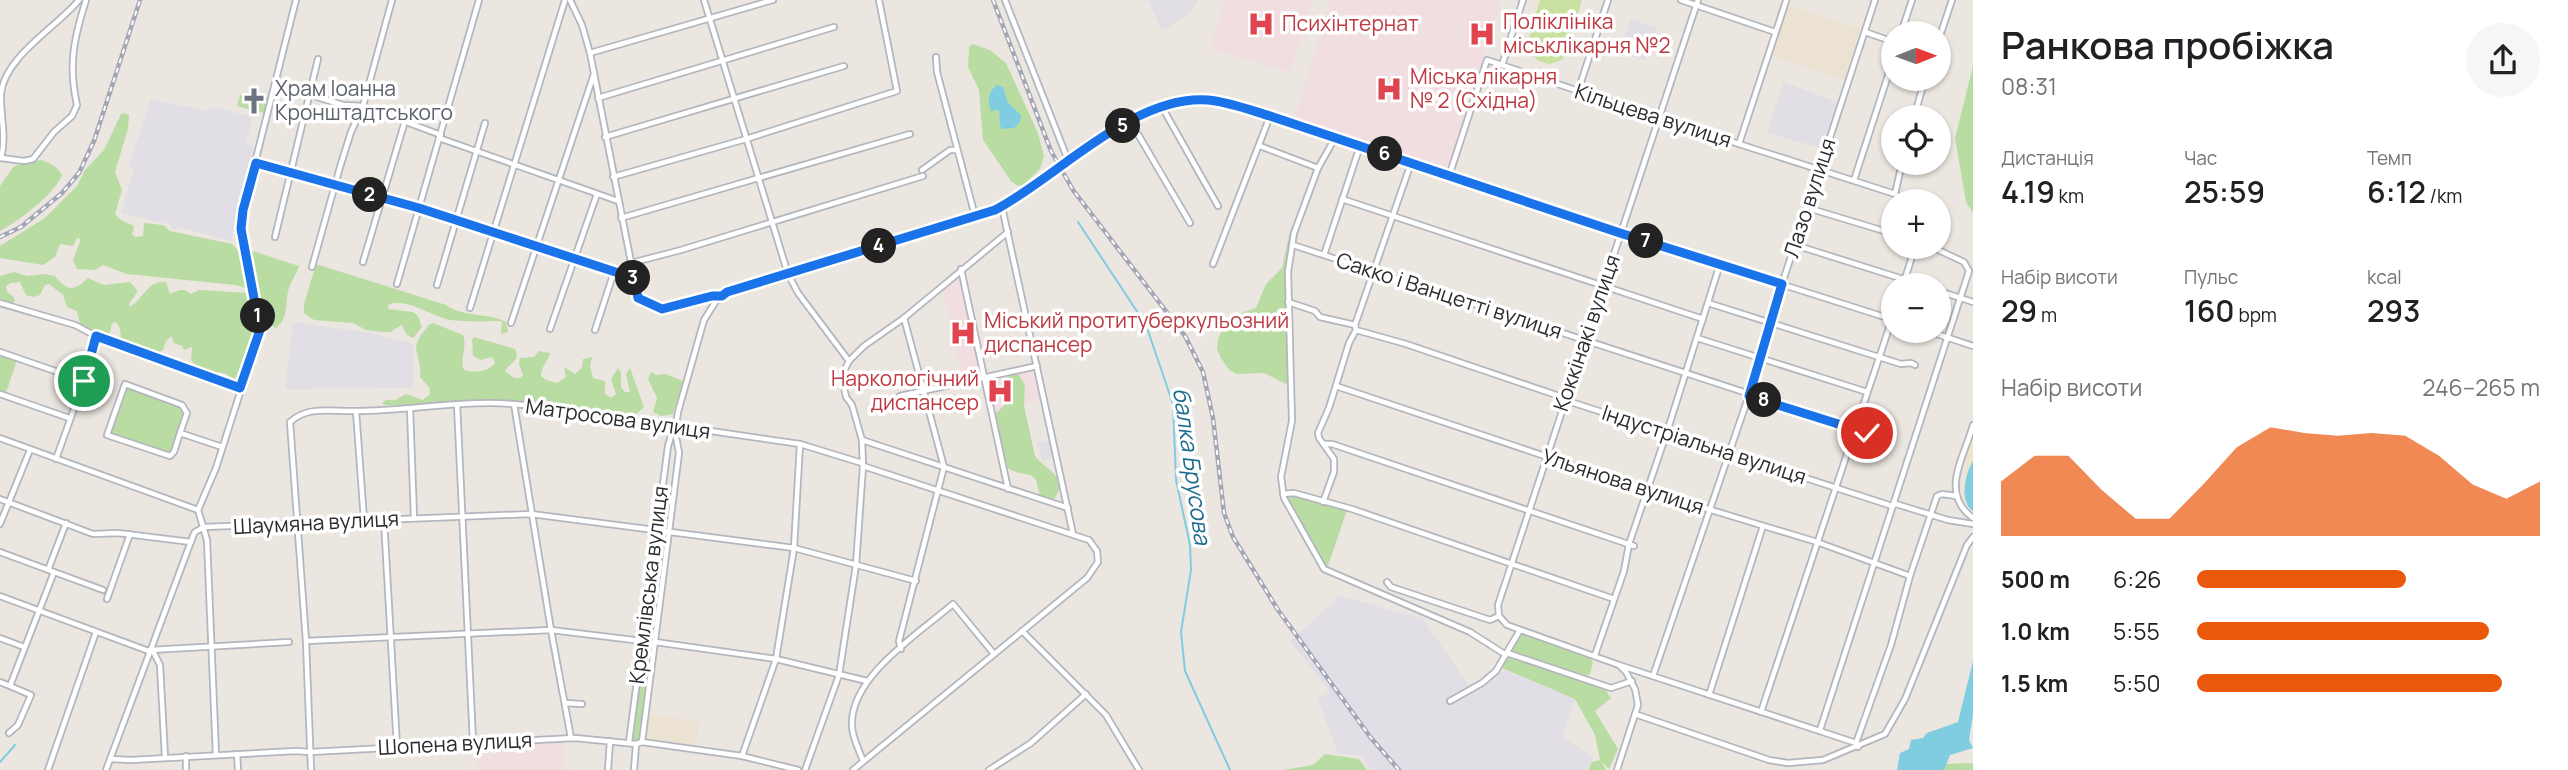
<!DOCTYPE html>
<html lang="uk">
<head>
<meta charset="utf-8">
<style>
	body { margin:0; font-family:Manrope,sans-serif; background:#f6f6f6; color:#202124; height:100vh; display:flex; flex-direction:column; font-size:26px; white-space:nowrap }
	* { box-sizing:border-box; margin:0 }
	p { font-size:23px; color:#757577 }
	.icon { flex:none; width:38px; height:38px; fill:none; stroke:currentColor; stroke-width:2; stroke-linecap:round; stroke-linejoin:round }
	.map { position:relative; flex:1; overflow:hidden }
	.panel { display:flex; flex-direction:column; background:#fff; width:595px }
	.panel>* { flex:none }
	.needle { width:46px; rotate:89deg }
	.tools { position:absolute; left:1881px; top:21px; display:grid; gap:14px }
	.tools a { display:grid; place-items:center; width:70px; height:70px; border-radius:50%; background:#fff; box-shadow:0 2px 5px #0004; font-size:35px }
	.pin { position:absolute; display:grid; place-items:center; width:60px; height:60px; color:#fff; margin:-30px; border:4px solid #fff; border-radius:50%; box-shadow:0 2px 7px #0007 }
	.km { position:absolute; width:35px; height:35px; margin:-18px; border-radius:50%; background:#222; color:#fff; font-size:19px; line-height:35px; text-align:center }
	.round { display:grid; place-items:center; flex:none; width:74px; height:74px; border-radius:37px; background:#f6f6f6 }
	.head { display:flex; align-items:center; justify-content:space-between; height:119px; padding:0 28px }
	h1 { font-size:38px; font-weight:600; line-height:52px }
	.metrics { display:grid; grid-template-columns:repeat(3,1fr); gap:10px; height:119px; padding:7px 28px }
	.metrics div { display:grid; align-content:center }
	.metrics b { font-size:30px; font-weight:600 }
	.metrics small { font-size:19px; font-weight:400 }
	.metrics p { font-size:19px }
	.chart { height:196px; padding:14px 28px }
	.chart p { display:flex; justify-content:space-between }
	.chart svg { width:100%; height:126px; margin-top:7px; fill:#ea580c; opacity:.7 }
	ul { padding:0 28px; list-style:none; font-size:23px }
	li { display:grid; grid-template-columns:112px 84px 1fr; align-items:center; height:52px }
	li i { height:18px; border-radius:9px; background:#ea580c }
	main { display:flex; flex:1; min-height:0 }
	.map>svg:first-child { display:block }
	.industrial { fill:#e1dfe5 }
	.education { fill:#ebe2d2 }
	.medical { fill:#f1dee0 }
	.green { fill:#b9dca3 }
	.sand { fill:#ede5c7 }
	.pitch { fill:#c9e1a0 }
	.water { fill:#80cce1 }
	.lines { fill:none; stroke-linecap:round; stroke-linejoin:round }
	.stream { stroke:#80cce1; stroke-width:2 }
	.minor-casing { stroke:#b3b6be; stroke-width:8 }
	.minor { stroke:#fff; stroke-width:4.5 }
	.rail-casing { stroke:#a3a6b4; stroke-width:4.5 }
	.rail { stroke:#fff; stroke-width:2; stroke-dasharray:5; stroke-linecap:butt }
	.route-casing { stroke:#fff; stroke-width:14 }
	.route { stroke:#1a73e8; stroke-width:9 }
	.labels { text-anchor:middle; stroke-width:7; stroke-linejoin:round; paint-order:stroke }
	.health-label { font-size:21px; fill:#be3a42; stroke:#fff; text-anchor:start }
	.worship-label { font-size:21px; fill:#5b616d; stroke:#fff; text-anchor:start }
	.street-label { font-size:21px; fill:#2c2c2c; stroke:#fff }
	.water-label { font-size:23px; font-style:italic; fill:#1e6d8e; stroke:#fff }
</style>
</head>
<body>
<main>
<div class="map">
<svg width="1973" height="770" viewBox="0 0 1973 770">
	<rect width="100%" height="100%" fill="#ece6e0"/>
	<!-- industrial -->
	<g class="industrial">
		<path d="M1148 0H1198L1189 14 1162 31Z"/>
		<path d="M1631 19 1657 28 1645 61 1619 52Z"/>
		<path d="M1784 82 1839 103 1824 149 1767 133Z"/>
		<path d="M151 99 208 111 210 106 252 117 246 144 254 147 231 241 179 227 178 230 171 228 172 225 121 213 134 170 128 167Z"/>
		<path d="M293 322 370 333 414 344 413 388 285 389Z"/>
		<path d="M1049 440 1053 458 1042 461 1037 443Z"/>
		<path d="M1340 596 1423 619 1472 690 1505 670 1575 699 1563 737 1593 758 1586 770H1371L1360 755 1338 754 1318 699 1330 692 1290 641Z"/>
	</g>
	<!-- education -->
	<g class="education">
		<path d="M1788 5 1860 29 1844 79 1771 55Z"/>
		<path d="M648 714 699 722 696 746 645 740Z"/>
	</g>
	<!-- medical -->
	<g class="medical">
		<path d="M1225 0H1312L1290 72 1210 49Z"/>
		<path d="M1330 0H1502L1448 170 1297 122 1296 116Z"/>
		<path d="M961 275 983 376 963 380 943 290Z"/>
		<path d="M1034 367 1041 400 994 410 987 378Z"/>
		<path d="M564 743 565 770H478L477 747Z"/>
	</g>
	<!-- green -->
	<g class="green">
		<path d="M972 44 990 50 1006 63 1038 133 1044 156 1040 169 1023 185 1018 186 1011 181 983 140 979 90 968 67 969 48Z"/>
		<path d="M1973 66V213L1966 202 1955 138Z"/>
		<path d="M240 95 251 96 247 102 248 106 257 107 260 102 259 95 265 97 262 112 266 97 270 98 265 119V113L237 106Z"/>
		<path d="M125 113 129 115 128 129 115 172 122 190 115 214 121 220 134 226 132 234 135 237 143 236 144 223 163 225 170 231 232 244C243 254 249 273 246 288L235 285 127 274 103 265 95 270 77 269 73 260 81 239 77 238 73 246 60 244 55 257 43 265 0 258V246L45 218 77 186 85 170 104 150 121 114Z"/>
		<path d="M40 160C49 162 57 166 62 175 54 195 19 220 0 231V186L14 166Z"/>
		<path d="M1290 231H1292V238L1286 284 1290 386 1264 373 1237 374 1229 370 1221 358 1217 349 1218 339 1225 324 1236 315 1256 308 1266 284 1282 268Z"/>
		<path d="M249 250 299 266C297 275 289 283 288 292 285 306 289 317 276 328L265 323 263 319 274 318 275 311 272 309 264 312 258 307Z"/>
		<path d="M316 264 446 305C464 318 488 312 506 322L508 332 501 334 502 322 500 321C484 321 466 322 450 320 432 317 407 297 388 305V309L413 312 418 316 422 327 413 338 407 335 402 325 390 332H384L366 330 353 323 314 320 304 313V304Z"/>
		<path d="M14 272 28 276 44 274 55 276C67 291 73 292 88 278L104 285 130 282 138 291 129 304 130 307C143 299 148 280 166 282L170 294C179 291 182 287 191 294L199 290 248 293 255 330 239 380C231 379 230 375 223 373 210 371 200 371 191 360L192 347 184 350 182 346 174 343 171 336 166 341 163 350 155 355 121 339 120 328 116 322 112 323 109 337 80 324 77 311 67 307 63 295 49 284 45 285 40 295 33 297 26 295 20 282 11 283 6 286 7 292 13 296 15 301 12 304 0 299V276Z"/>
		<path d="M433 323 463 335C468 348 459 358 464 370 474 373 489 372 495 363L492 357 481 360 473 356 472 340 474 337 515 349C521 361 510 362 505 371L514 378H520L523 375 519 364 520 358 534 357 539 351 550 353C548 361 541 367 541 376L546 380 557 383 566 377 564 367 575 374 582 368 583 359 592 357 590 366 593 378 605 381V394L611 398 616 394 611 379 618 368 621 373V387L625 392H630L626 374 630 368 644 407 632 418 489 399 418 405H384L382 403 386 400H395L406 394 423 400 430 394 429 387 420 377C423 356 407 351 425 330 432 322 424 327 433 323Z"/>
		<path d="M0 354 17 360 6 393 0 391Z"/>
		<path d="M651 372 656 375 665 374 683 381 673 414 661 416 653 412 657 398 648 379Z"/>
		<path d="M1013 374 1019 375 1025 385 1024 406 1035 456C1044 469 1071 477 1054 499L1040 496 1036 480 1031 475C1022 473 1010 473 1005 464L995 418 996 413 1006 404 1004 380Z"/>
		<path d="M127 388 185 409 169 454 111 433Z"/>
		<path d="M1291 495 1347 510 1328 566 1321 562 1288 500Z"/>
		<path d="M660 534 666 537 653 639 649 641 645 639Z"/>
		<path d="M1523 634 1589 656 1593 663 1590 674 1583 677 1515 654 1512 648Z"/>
		<path d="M646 644 651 648 640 738 637 741 632 738Z"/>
		<path d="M1510 657 1604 688 1611 698 1595 711 1618 749 1609 769 1602 762 1606 770H1588L1592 762 1600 760 1595 735 1575 699 1502 668 1506 660Z"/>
		<path d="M1325 754 1359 759 1367 770H1283L1313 765Z"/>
		<path d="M1973 763V770H1944L1946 764Z"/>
	</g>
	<!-- sand -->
	<path class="sand" d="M1973 437V461L1970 466 1964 501H1962L1967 461 1965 460Z"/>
	<!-- pitch -->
	<path class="pitch" d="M1540 0H1582L1566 53 1562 60 1550 64C1537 62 1529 56 1527 43Z"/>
	<!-- water -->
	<g class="water">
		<path d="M997 85 1003 87 1008 103 1021 115 1020 122 1014 128 1003 129 1000 126 999 110 991 111C987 101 988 92 997 85Z"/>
		<path d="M1973 461V511C1959 503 1965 473 1973 461Z"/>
		<path d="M1973 661V714L1969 740 1973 748 1950 755 1944 770H1897L1900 753 1909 749 1911 740 1923 738 1927 733 1958 722Z"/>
	</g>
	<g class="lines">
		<!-- stream -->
		<g class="stream">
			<path d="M1078 222 1146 325 1173 404 1176 480 1190 545 1191 570 1181 632 1185 671 1230 770"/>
			<path d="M0 762 15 745"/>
		</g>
		<!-- minor casing -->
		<g class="minor-casing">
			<g id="minor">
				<path d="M570 0 582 25 590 53 638 298 662 309 712 296H721"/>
				<path d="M704 0 788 274 798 293 849 361"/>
				<path d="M1005 0 1068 160"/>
				<path d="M1681 0 1775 32"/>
				<path d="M1865 32 1894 42"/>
				<path d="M1901 33 1912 0"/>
				<path d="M1939 39 1952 0"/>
				<path d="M590 53 773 0"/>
				<path d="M936 57 937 72 975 216"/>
				<path d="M1502 65 1523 0"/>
				<path d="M275 84 343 105 363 106 441 135"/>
				<path d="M1578 91 1608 0"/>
				<path d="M598 98 834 27"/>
				<path d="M1162 107 1218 206"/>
				<path d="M1914 117 1925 79"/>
				<path d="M1128 122 1139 136 1190 223"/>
				<path d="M605 137 844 66"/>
				<path d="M439 138 618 201"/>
				<path d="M1335 138 1318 168 1294 233 1288 272 1292 421 1281 477 1284 498 1324 569 1470 632 1506 655"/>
				<path d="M1739 144 1786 1"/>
				<path d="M1260 146 1318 168"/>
				<path d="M1 158 24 161 33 159 54 132 72 116 77 105C68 65 74 38 86 0"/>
				<path d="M1 158C7 136 0 116 1 94 4 57 58 26 79 0"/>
				<path d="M256 163 419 209 634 278"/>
				<path d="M1902 163 1895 194 1904 201"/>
				<path d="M922 170 950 150H957"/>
				<path d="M1449 176 1487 60 1658 118 1895 194"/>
				<path d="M613 177 746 139 897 91 879 0"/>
				<path d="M1854 180 1894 57"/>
				<path d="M1342 199 1703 319"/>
				<path d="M1002 207 1073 534"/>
				<path d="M1808 208 1894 234"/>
				<path d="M621 218 910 134"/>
				<path d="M275 237 318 59"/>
				<path d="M1293 245 1885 438"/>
				<path d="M1795 245 1922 285"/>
				<path d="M1324 255 1360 146"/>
				<path d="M363 262 405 121"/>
				<path d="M631 263 681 250 923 176"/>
				<path d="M1213 264 1270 116"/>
				<path d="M312 267 340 167 351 132 363 106 392 0"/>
				<path d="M961 269 1008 489"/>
				<path d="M397 284 479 0"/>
				<path d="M437 285 485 123"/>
				<path d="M1903 285 1915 247"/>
				<path d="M1939 291 1973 302"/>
				<path d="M1288 302 1315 311 1320 317 1355 325"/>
				<path d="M0 303 75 325 96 336 240 388"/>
				<path d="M1708 303 1901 364 1911 363 1915 365"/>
				<path d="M470 308 565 0"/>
				<path d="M511 323 594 74"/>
				<path d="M550 329 597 194"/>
				<path d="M595 330 614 272"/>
				<path d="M1356 330 1406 344 1565 398 1574 403 1892 506 1896 504 1948 520 1973 524"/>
				<path d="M1928 331 1973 346"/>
				<path d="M1697 338 1867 392"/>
				<path d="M0 352 84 381"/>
				<path d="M1336 386 1655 493 1817 542 1910 576"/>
				<path d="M0 394 69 418"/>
				<path d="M900 396 1037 366"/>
				<path d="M457 404 473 742"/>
				<path d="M514 404 551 630 571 738"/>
				<path d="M410 408 414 518"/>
				<path d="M356 411 364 520"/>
				<path d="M1973 425C1964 458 1939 493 1973 518"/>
				<path d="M180 433 187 413 182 405 125 384 107 435 170 456 174 452 180 433 222 447"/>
				<path d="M0 438 198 510 207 540 216 755"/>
				<path d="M862 440 1068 508"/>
				<path d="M1325 444H1332L1634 546"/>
				<path d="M56 459 84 381 96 336"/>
				<path d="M1283 494 1294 493 1352 509 1614 599"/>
				<path d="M0 499 93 534 118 533 191 542"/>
				<path d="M1323 502 1334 472V459L1319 438 1318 433 1329 408 1349 343 1356 330 1355 325 1411 163"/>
				<path d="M198 510 216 468 260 330 241 229 243 210 296 0"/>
				<path d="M384 520 397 747"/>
				<path d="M0 524 30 450"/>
				<path d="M0 552 103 590"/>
				<path d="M48 570 66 523"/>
				<path d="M1387 582 1391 587 1490 620 1499 616"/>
				<path d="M0 596 154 653 160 665 165 757"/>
				<path d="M107 599 130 534"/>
				<path d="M1022 631 1106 715 1139 770"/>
				<path d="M0 638 24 647"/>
				<path d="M306 641 551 630 642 641"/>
				<path d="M655 642 776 659 867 681"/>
				<path d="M901 649 899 641 944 467 904 318"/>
				<path d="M150 650 289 642"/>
				<path d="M1507 653 1611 688 1632 681"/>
				<path d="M1595 655 1624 571 1629 544 1667 432 1720 264"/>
				<path d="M1619 665 1856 743"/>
				<path d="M1653 676 1749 395 1782 284 1875 0"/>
				<path d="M0 682 10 686"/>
				<path d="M1709 695 1763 526"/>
				<path d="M1450 701 1482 683 1496 671 1520 630"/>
				<path d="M565 703 582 704"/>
				<path d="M1761 712 1894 313"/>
				<path d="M1635 714 1769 760 1788 763 1823 760 1885 734 1905 699 1967 545 1973 537"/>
				<path d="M1820 730 1969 271 1964 262 1932 247"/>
				<path d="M9 733 18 725 31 695 10 686 54 572"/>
				<path d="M629 742 668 446 671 436 675 431"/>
				<path d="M642 742 679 453 675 431 678 412 704 320 716 301 727 292 995 210 1060 165 1128 122 1154 109 1205 100 1231 104 1620 233 1894 320"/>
				<path d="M1858 747 1856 743 1891 645 1910 576 1937 496 1942 494 1956 496"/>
				<path d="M237 754 238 770"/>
				<path d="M186 756V770"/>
				<path d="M742 756 776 659 794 548 800 444"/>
				<path d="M110 759 131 760 296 751 310 752 575 738 636 744 642 742 742 756 798 770"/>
				<path d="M863 761C859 749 852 738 852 725 850 677 919 633 953 604L994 654"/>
				<path d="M48 770 96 632"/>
				<path d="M106 770 193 536 195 532 204 527 531 514 794 548 916 581"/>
				<path d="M311 770 306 641 290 422C309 405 332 412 356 411 400 411 445 403 490 403 544 404 600 416 654 424L675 431 697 429 800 444 862 463"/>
				<path d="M608 770 610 741"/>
				<path d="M634 770 636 744"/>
				<path d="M805 770 839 675 856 565 863 466 862 440 852 405 846 397 842 378 845 369 849 361 864 346 904 318 1008 232"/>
				<path d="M853 770 1087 578 1098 562 1097 551 1089 540 863 466"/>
				<path d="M989 770 1031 743 1086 694"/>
				<path d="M1617 770 1638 705 1635 689 1626 672 1619 665 1507 625 1499 616 1498 605 1698 0"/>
			</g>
		</g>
		<!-- minor -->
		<use href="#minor" class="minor"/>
		<!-- rail casing -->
		<g class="rail-casing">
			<g id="rail">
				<path d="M993 0 1051 151 1073 190 1185 336 1203 372 1213 418 1224 513 1233 537 1278 610 1371 738 1399 770"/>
				<path d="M0 237 21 227 62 193 79 173 94 141 140 0"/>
			</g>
		</g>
		<!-- rail -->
		<use href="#rail" class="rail"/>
	</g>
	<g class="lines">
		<!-- route casing -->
		<g class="route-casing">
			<path id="route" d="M84 381 96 336 240 388 260 330 241 229 243 210 256 163 419 208 634 278 638 298 662 309 712 296H722L727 292 995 210C1057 178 1133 94 1208 100 1229 102 1250 110 1270 116L1620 233 1782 284 1749 396 1867 433"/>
		</g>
		<!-- route -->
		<use href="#route" class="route"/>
	</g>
	<!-- icons -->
	<defs>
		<g id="hospital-bare" transform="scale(2.1)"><path d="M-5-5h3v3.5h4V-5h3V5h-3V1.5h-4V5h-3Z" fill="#e0444e" stroke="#fff" stroke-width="2.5" paint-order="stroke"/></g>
		<g id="church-bare" transform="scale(2.1)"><path d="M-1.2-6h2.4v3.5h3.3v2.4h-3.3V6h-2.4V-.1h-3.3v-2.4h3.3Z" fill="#6b7280" stroke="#fff" stroke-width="2.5" paint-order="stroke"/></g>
	</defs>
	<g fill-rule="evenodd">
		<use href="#hospital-bare" x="1261" y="24"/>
		<use href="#hospital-bare" x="1482" y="34"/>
		<use href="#hospital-bare" x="1389" y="89"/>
		<use href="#church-bare" x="254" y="101"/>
		<use href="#hospital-bare" x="963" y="333"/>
		<use href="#hospital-bare" x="1000" y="391"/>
	</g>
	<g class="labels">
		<!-- health labels -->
		<g class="health-label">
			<text x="1503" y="29">Поліклініка<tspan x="1503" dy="24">міськлікарня №2</tspan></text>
			<text x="1282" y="31">Психінтернат</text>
			<text x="1410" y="84">Міська лікарня<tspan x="1410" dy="24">№ 2 (Східна)</tspan></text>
			<text x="984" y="328">Міський протитуберкульозний<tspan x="984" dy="24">диспансер</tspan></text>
			<text x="979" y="386" text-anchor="end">Наркологічний<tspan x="979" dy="24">диспансер</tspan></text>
		</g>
		<!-- worship labels -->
		<g class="worship-label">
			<text x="275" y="96">Храм Іоанна<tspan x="275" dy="24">Кронштадтського</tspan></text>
		</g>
		<!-- street labels -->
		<g class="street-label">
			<text transform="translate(1653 116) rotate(18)" y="7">Кільцева вулиця</text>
			<text transform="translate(1810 198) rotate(-72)" y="7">Лазо вулиця</text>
			<text transform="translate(1449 296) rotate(18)" y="7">Сакко і Ванцетті вулиця</text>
			<text transform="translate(1587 333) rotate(-71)" y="7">Коккінакі вулиця</text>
			<text transform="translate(618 419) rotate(8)" y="7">Матросова вулиця</text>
			<text transform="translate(1704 445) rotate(18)" y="7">Індустріальна вулиця</text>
			<text transform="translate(1623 482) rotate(18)" y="7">Ульянова вулиця</text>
			<text transform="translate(316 523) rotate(-3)" y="7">Шаумяна вулиця</text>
			<text transform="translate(649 585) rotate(-83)" y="7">Кремлівська вулиця</text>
			<text transform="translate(455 744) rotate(-3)" y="7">Шопена вулиця</text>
		</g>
		<!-- water labels -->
		<g class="water-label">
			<text transform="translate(1192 466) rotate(82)" y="8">балка Брусова</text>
		</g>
	</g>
</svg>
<div class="tools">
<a><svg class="needle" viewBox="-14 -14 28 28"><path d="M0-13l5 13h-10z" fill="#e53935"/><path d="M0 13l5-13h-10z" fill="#757577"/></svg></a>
<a><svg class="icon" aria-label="locate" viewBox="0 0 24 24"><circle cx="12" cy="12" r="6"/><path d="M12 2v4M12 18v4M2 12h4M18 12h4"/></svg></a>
<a>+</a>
<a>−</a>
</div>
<div class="pin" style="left:84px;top:381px;background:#1e9e55"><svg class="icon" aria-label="arrive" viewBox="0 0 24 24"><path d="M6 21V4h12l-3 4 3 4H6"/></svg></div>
<div class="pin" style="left:1867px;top:433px;background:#d93025"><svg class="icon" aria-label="check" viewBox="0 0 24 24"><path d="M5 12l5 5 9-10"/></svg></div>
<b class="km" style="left:258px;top:316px">1</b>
<b class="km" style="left:370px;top:195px">2</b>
<b class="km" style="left:633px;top:278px">3</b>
<b class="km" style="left:879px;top:246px">4</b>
<b class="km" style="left:1123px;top:126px">5</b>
<b class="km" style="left:1385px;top:154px">6</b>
<b class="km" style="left:1646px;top:241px">7</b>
<b class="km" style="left:1764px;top:400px">8</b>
</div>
<section class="panel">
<div class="head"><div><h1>Ранкова пробіжка</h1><p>08:31</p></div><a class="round"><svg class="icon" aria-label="share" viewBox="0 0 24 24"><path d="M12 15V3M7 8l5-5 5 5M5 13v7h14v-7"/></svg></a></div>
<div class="metrics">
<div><p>Дистанція</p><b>4.19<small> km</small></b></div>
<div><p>Час</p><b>25:59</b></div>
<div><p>Темп</p><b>6:12<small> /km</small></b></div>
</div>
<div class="metrics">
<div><p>Набір висоти</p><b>29<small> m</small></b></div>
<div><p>Пульс</p><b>160<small> bpm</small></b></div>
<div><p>kcal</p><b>293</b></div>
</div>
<div class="chart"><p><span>Набір висоти</span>246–265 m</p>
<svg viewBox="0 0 160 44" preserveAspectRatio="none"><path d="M0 44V25L10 16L20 16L30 28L40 38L50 38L60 26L70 13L80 6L90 8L100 9L110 8L120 9L130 16L140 26L150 31L160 25V44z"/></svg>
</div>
<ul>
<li><b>500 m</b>6:26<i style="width:61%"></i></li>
<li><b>1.0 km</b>5:55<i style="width:85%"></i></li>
<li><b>1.5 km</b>5:50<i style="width:89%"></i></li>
</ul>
</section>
</main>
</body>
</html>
